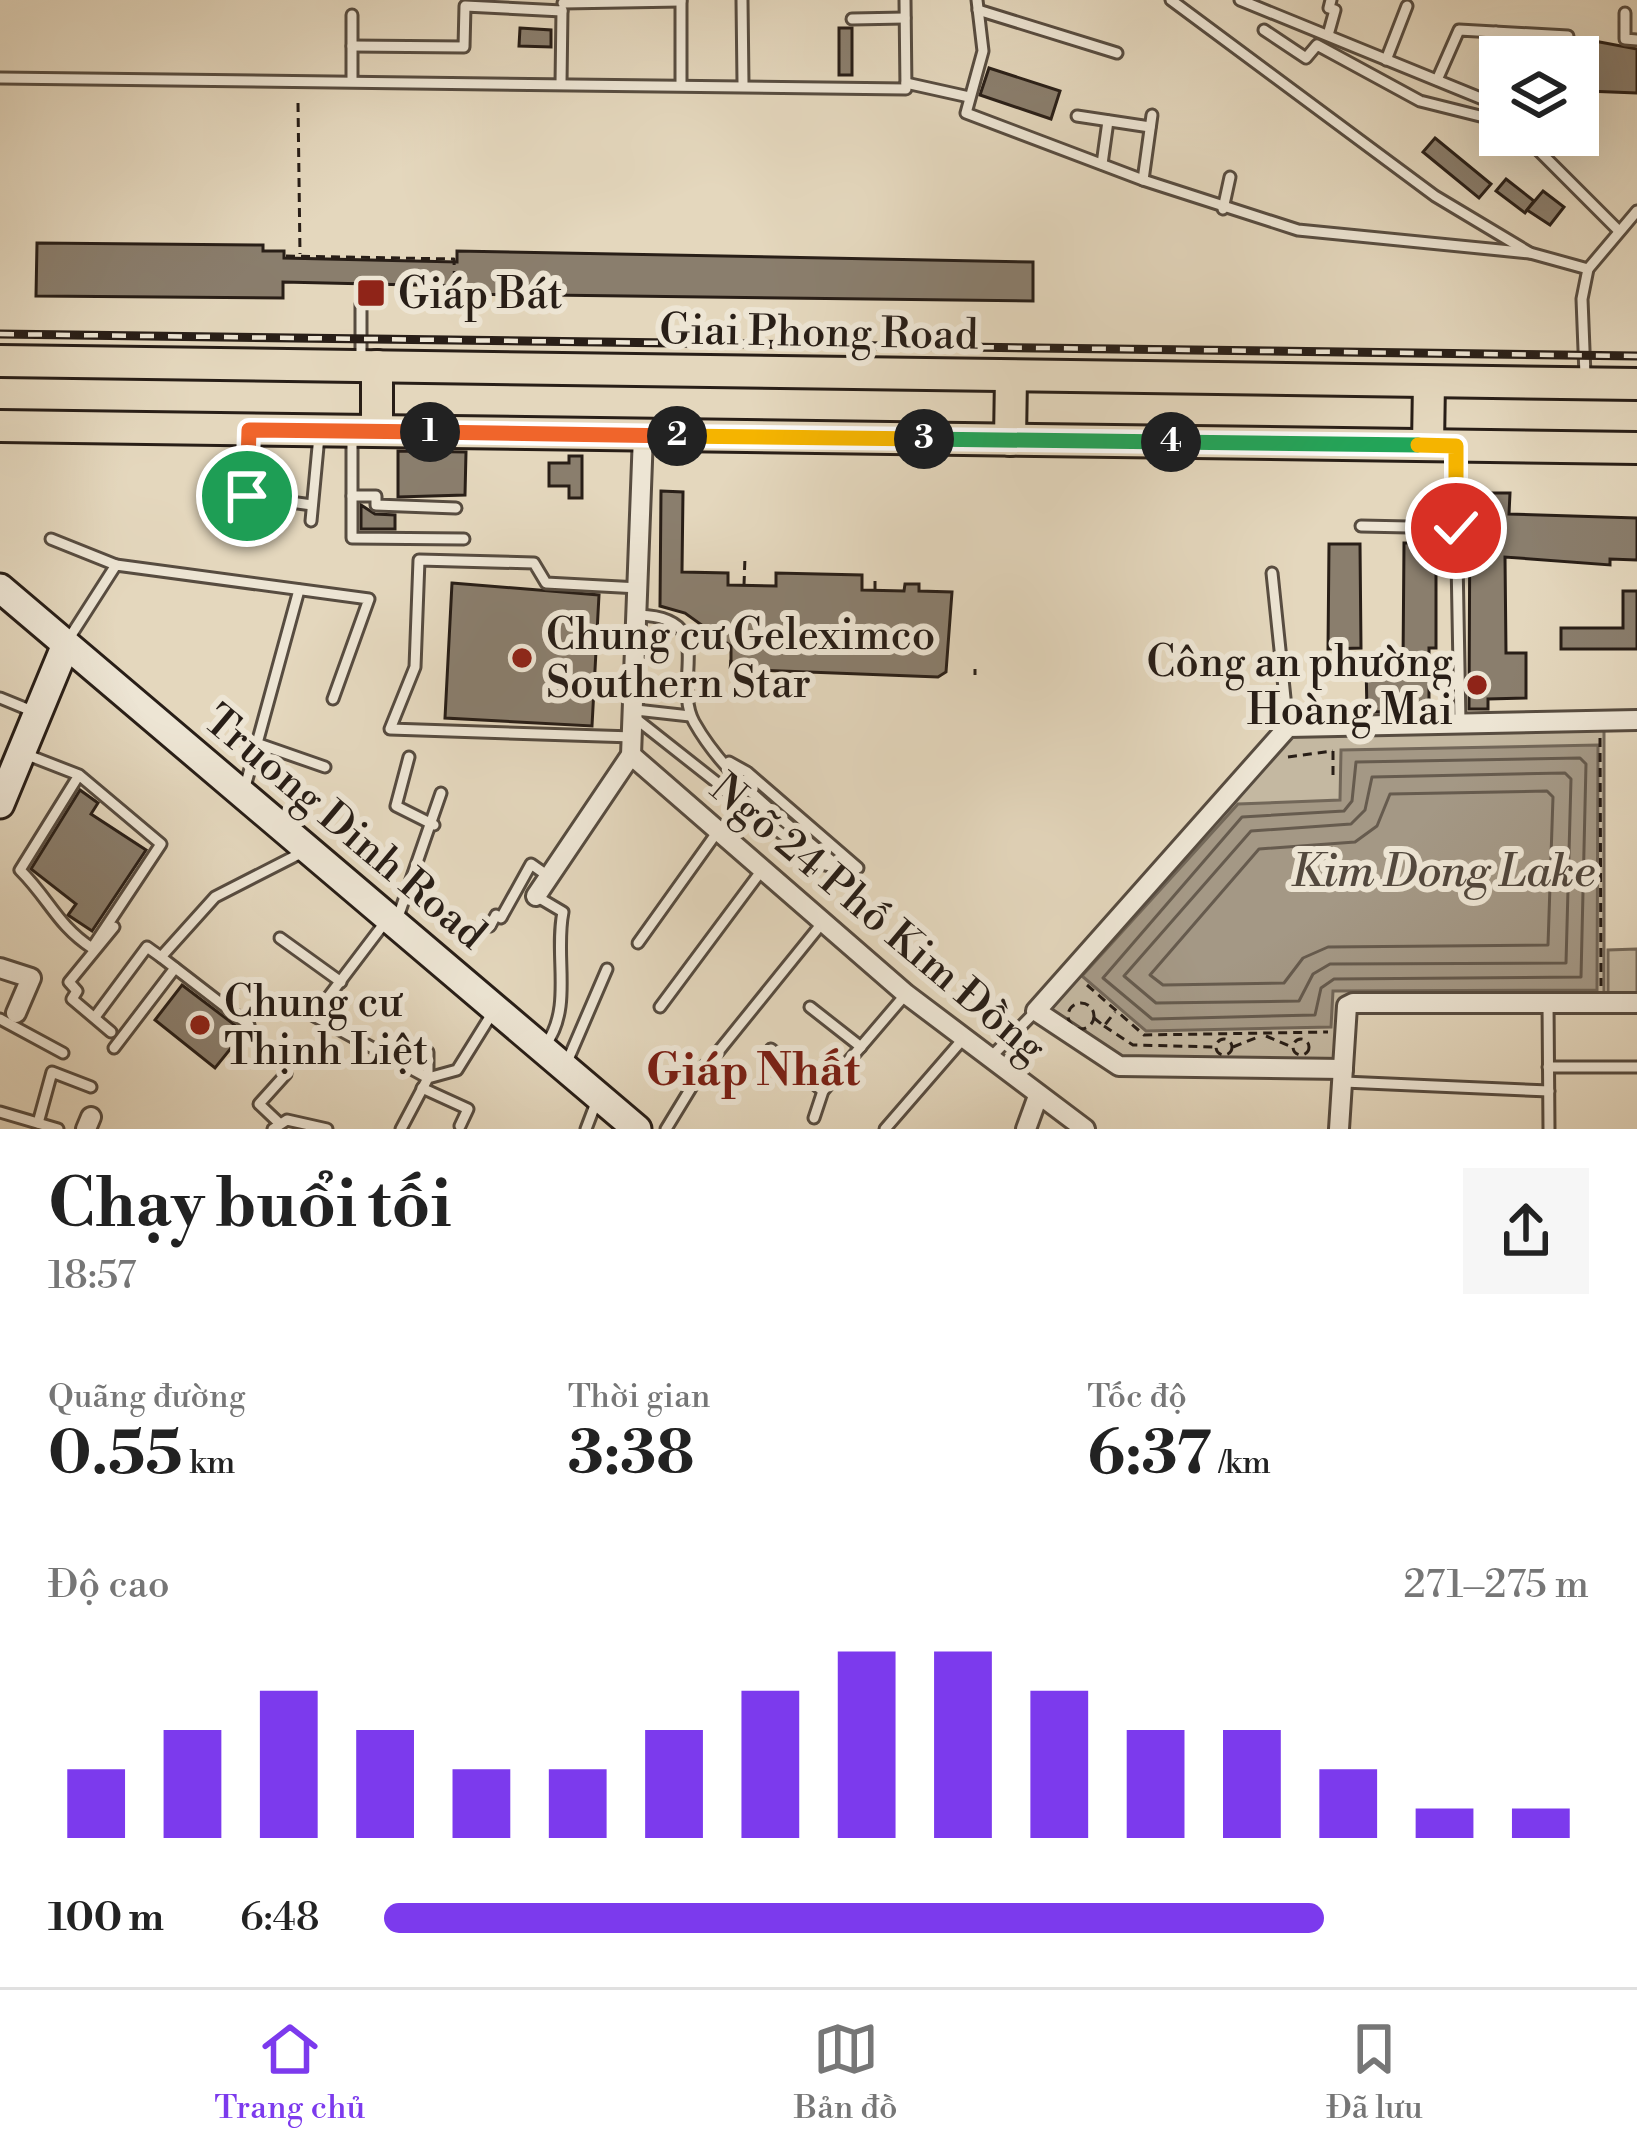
<!DOCTYPE html>
<html lang="vi">
<head>
<meta charset="utf-8">
<style>
	body { margin:0; font-family:"Libre Bodoni",serif; background:#f6f6f6; color:#222; height:100vh; display:flex; flex-direction:column; font-size:45px; white-space:nowrap }
	* { box-sizing:border-box; margin:0 }
	p { font-size:39px; color:#767676 }
	.icon { flex:none; width:66px; height:66px; fill:none; stroke:currentColor; stroke-width:2; stroke-linecap:round; stroke-linejoin:round }
	.map { position:relative; height:1129px; overflow:hidden }
	.details { display:flex; flex-direction:column; background:#fff; flex:1 }
	.details>* { flex:none }
	.controls { position:absolute; left:1479px; top:36px; display:grid; gap:24px }
	.controls a { display:grid; place-items:center; width:120px; height:120px; border-radius:0px; background:#fff; box-shadow:0 12px 48px #0002; font-size:60px }
	.pin { position:absolute; display:grid; place-items:center; width:102px; height:102px; color:#fff; margin:-51px; border:6px solid #fff; border-radius:50%; box-shadow:0 3px 12px #0007 }
	.km { position:absolute; width:60px; height:60px; margin:-30px; border-radius:50%; background:#222; color:#fff; font-size:33px; line-height:60px; text-align:center }
	.round { display:grid; place-items:center; flex:none; width:126px; height:126px; border-radius:0px; background:#f6f6f6 }
	.head { display:flex; align-items:center; justify-content:space-between; height:204px; padding:0 48px }
	h1 { font-size:66px; font-weight:700; line-height:90px }
	.figures { display:grid; grid-template-columns:repeat(3,1fr); gap:18px; height:204px; padding:12px 48px }
	.figures div { display:grid; align-content:center }
	.figures b { font-size:60px; font-weight:700 }
	.figures small { font-size:33px; font-weight:400 }
	.figures p { font-size:33px }
	.chart { height:336px; padding:24px 48px }
	.chart p { display:flex; justify-content:space-between }
	.chart svg { width:100%; height:216px; margin-top:12px; stroke:#7c3aed; stroke-width:6 }
	ul { padding:0 48px; list-style:none; font-size:39px }
	li { display:grid; grid-template-columns:192px 144px 1fr; align-items:center; height:90px }
	li i { height:30px; border-radius:15px; background:#7c3aed }
	.tab-bar { display:flex; justify-content:space-around; align-items:center; height:168px; border-top:3px solid #e0e0e0; background:#fff; font-size:33px; color:#767676 }
	.tab-bar a { display:grid; justify-items:center; gap:6px }
	.tab-bar .selected { color:#7c3aed }
	.map>svg:first-child { display:block }
	.green { fill:#c4b8a1; stroke:#766b5c; stroke-width:3 }
	.water { fill:#a49885; stroke:#726759; stroke-width:3 }
	.lines { fill:none; stroke-linecap:round; stroke-linejoin:round }
	.shore { stroke:#665b4e; stroke-width:3 }
	.building { fill:#8a7e6d; stroke:#281e17; stroke-width:3 }
	.lane-casing { stroke:#574c40; stroke-width:15 }
	.street-casing { stroke:#574c40; stroke-width:24 }
	.secondary-casing { stroke:#281e17; stroke-width:33 }
	.primary-casing { stroke:#281e17; stroke-width:36 }
	.path { stroke:#281e17; stroke-width:3; stroke-dasharray:9 6; stroke-linecap:butt }
	.lane { stroke:#ede5d4; stroke-width:9 }
	.street { stroke:#ede5d4; stroke-width:18 }
	.secondary { stroke:#ede5d4; stroke-width:27 }
	.primary { stroke:#e4d7bd; stroke-width:30 }
	.rail-casing { stroke:#281e17; stroke-width:9 }
	.rail { stroke:#ede5d4; stroke-width:4.5; stroke-dasharray:14; stroke-linecap:butt }
	.split-1-casing { stroke:#fff; stroke-width:24 }
	.split-2-casing { stroke:#fff; stroke-width:24 }
	.split-3-casing { stroke:#fff; stroke-width:24 }
	.split-4-casing { stroke:#fff; stroke-width:24 }
	.split-5-casing { stroke:#fff; stroke-width:24 }
	.split-6-casing { stroke:#fff; stroke-width:24 }
	.split-1 { stroke:#f0652b; stroke-width:15 }
	.split-2 { stroke:#f0652b; stroke-width:15 }
	.split-3 { stroke:#f5b400; stroke-width:15 }
	.split-4 { stroke:#22a559; stroke-width:15 }
	.split-5 { stroke:#22a559; stroke-width:15 }
	.split-6 { stroke:#f5b400; stroke-width:15 }
	.poi-dot { fill:#8f2418; stroke:#ede5d4; stroke-width:4.5 }
	.labels { text-anchor:middle; stroke-width:12; stroke-linejoin:round; paint-order:stroke }
	.poi-label { font-size:42px; fill:#281e17; stroke:#ede5d4; text-anchor:start }
	.street-label { font-size:42px; fill:#281e17; stroke:#ede5d4 }
	.water-label { font-size:45px; font-style:italic; fill:#53493e; stroke:#ede5d4 }
	.neighbourhood-label { font-size:45px; font-weight:bold; fill:#7a1f14; stroke:#ede5d4 }
</style>
</head>
<body>
<div class="map">
<svg width="1637" height="1129" viewBox="0 0 1637 1129">
	<rect width="100%" height="100%" fill="#e4d7bd"/>
	<filter id="stains"><feTurbulence type="fractalNoise" baseFrequency=".00167" numOctaves="4"/><feColorMatrix values="0 0 0 0 .2 0 0 0 0 .09 0 0 0 0 .02 0 0 0 .5 -.17"/></filter>
	<radialGradient id="worn" r=".72"><stop offset=".6" stop-color="#630" stop-opacity="0"/><stop offset="1" stop-color="#630" stop-opacity=".3"/></radialGradient>
	<!-- green -->
	<g class="green">
		<path d="M1604 727V999H1349L1338 1065 1118 1062 1042 1009 1291 732Z"/>
		<path d="M1637 949V994H1608V950Z"/>
	</g>
	<!-- water -->
	<path class="water" d="M1598 745 1597 990 1333 991 1331 1027 1146 1031 1082 976 1238 804 1340 800 1341 750Z"/>
	<g class="lines">
		<!-- shore -->
		<g class="shore">
			<path d="M1580 758 1586 764 1581 977 1334 979 1321 988 1315 1015 1152 1019 1103 978 1242 817 1344 811 1352 801 1356 762Z"/>
			<path d="M1565 773 1571 779 1566 963 1330 964 1313 974 1299 1001 1156 1003 1124 976 1251 831 1351 824 1365 810 1372 777Z"/>
			<path d="M1547 791 1553 797 1548 945 1328 947 1303 958 1284 983 1163 985 1150 975 1259 849 1355 842 1377 826 1390 794Z"/>
		</g>
	</g>
	<!-- building -->
	<g class="building">
		<path d="M520 28 551 30V47L519 46Z"/>
		<rect x="839" y="28" width="13" height="47"/>
		<path d="M1589 40 1637 49V93L1587 91Z"/>
		<path d="M989 68 1060 91 1051 119 980 95Z"/>
		<path d="M1435 138 1491 184 1479 198 1423 152Z"/>
		<path d="M1506 179 1534 201 1525 213 1496 191Z"/>
		<path d="M1543 191 1564 207 1550 225 1527 210Z"/>
		<path d="M37 243 263 245V251H284V258L457 262V251L1033 262V301L457 294V286L283 282V298L36 296Z"/>
		<path d="M398 451 466 452 465 495 398 497Z"/>
		<path d="M569 456H582V498H569V486H549V463H569Z"/>
		<path d="M661 491 683 492 682 572 728 573V585L776 586V573L862 575V590L904 591 905 584H919V591L952 592 946 672 938 677 731 669V646L685 613 660 606Z"/>
		<path d="M1470 493H1510L1509 514 1637 518V560L1610 559V565L1505 557 1506 653H1526V698L1488 699V709H1469Z"/>
		<path d="M361 505 375 514 395 515V529H361Z"/>
		<path d="M1404 543H1436V648H1429V711L1367 712 1366 664 1403 663Z"/>
		<path d="M1329 544H1360L1361 648 1328 649Z"/>
		<path d="M452 583 599 595 592 726 445 718Z"/>
		<path d="M1623 591H1637V649H1561V628H1623Z"/>
		<path d="M80 790 98 803 91 814 146 850 92 931 68 915 76 904 31 869Z"/>
		<path d="M182 985 244 1032 215 1068 155 1020Z"/>
	</g>
	<g class="lines">
		<!-- lane casing -->
		<g class="lane-casing">
			<g id="lane">
				<path d="M681 0V83"/>
				<path d="M742 0 743 83"/>
				<path d="M977 0 983 51 966 113 1143 180 1298 230 1530 253"/>
				<path d="M1171 0 1435 196 1530 253 1588 269 1582 299 1585 375"/>
				<path d="M1240 0 1500 106"/>
				<path d="M563 3 681 1"/>
				<path d="M978 10 1117 53"/>
				<path d="M1625 13V39L1637 40"/>
				<path d="M352 15V81"/>
				<path d="M852 19 905 18"/>
				<path d="M1264 30 1306 58 1317 45 1420 101 1500 121"/>
				<path d="M1328 35 1335 10 1329 8 1331 0"/>
				<path d="M352 46 464 47 465 6 562 11"/>
				<path d="M1386 60 1407 6"/>
				<path d="M1495 60 1496 32"/>
				<path d="M0 78 906 89 905 0"/>
				<path d="M1437 80 1459 30 1568 36 1567 57"/>
				<path d="M561 83 562 10"/>
				<path d="M906 83 969 97"/>
				<path d="M1077 116 1150 127"/>
				<path d="M1523 135 1618 230"/>
				<path d="M1102 164 1108 121"/>
				<path d="M1143 180 1152 115"/>
				<path d="M1223 209 1230 177"/>
				<path d="M1588 269 1637 211"/>
				<path d="M361 304V361"/>
				<path d="M249 436 247 496 312 505"/>
				<path d="M352 437V538L464 539"/>
				<path d="M1455 451 1460 722"/>
				<path d="M226 469 248 472"/>
				<path d="M352 496H376V505L456 508"/>
				<path d="M311 521 319 436"/>
				<path d="M1361 526 1456 528"/>
				<path d="M51 539 116 565"/>
				<path d="M1272 573 1288 727"/>
				<path d="M639 615C720 618 671 680 694 722 727 781 789 824 840 868"/>
				<path d="M68 640 116 565 369 599 333 699"/>
				<path d="M0 698 32 711"/>
				<path d="M636 710 690 716"/>
				<path d="M635 718 820 864 837 867"/>
				<path d="M633 737 390 729 415 667 419 560 534 563 546 583 639 588"/>
				<path d="M259 744 325 767"/>
				<path d="M25 754 79 775 161 844 92 948C57 925 50 900 20 870L79 775"/>
				<path d="M409 757 396 806 434 825"/>
				<path d="M729 762 747 772 858 868"/>
				<path d="M245 787 299 590"/>
				<path d="M536 896 563 912C554 956 573 1007 546 1044"/>
				<path d="M398 917 441 793"/>
				<path d="M386 921 314 1016 428 1078V1052"/>
				<path d="M490 926 496 915 501 918 531 864 548 876"/>
				<path d="M280 938 341 982"/>
				<path d="M638 943 718 831"/>
				<path d="M161 957 249 1025"/>
				<path d="M1548 1003 1549 1129"/>
				<path d="M660 1007 762 870"/>
				<path d="M810 1007 861 1047"/>
				<path d="M95 1017 147 947 161 957 215 897 305 851"/>
				<path d="M0 1019 63 1053"/>
				<path d="M111 1032 72 999 77 991 69 982 114 927"/>
				<path d="M114 1048 175 968"/>
				<path d="M771 1049 823 1091"/>
				<path d="M718 1052 823 922"/>
				<path d="M989 1059 1036 1011"/>
				<path d="M567 1062 607 969"/>
				<path d="M1548 1067H1637"/>
				<path d="M1344 1082 1549 1091"/>
				<path d="M422 1088 468 1109 460 1126"/>
				<path d="M0 1112 58 1129"/>
				<path d="M814 1118 823 1091 906 994"/>
				<path d="M278 1122 259 1104 286 1074"/>
				<path d="M38 1123 52 1072 91 1087"/>
				<path d="M273 1129 287 1120 327 1129"/>
				<path d="M401 1129 428 1078 457 1070 493 1012"/>
				<path d="M586 1129 597 1100"/>
				<path d="M666 1129 705 1065"/>
				<path d="M885 1129 963 1039"/>
			</g>
		</g>
		<!-- street casing -->
		<g class="street-casing">
			<g id="street">
				<path d="M631 755 906 994 1085 1129"/>
				<path d="M536 896 631 755 643 435"/>
				<path d="M0 968 31 978 16 1013"/>
				<path d="M1343 1069 1119 1066 1036 1011 1288 727 1637 720"/>
				<path d="M86 1129 91 1117"/>
				<path d="M1026 1129 1038 1096"/>
				<path d="M1339 1129 1347 1006 1353 1003H1637"/>
			</g>
		</g>
		<!-- secondary casing -->
		<g class="secondary-casing">
			<g id="secondary">
				<path d="M0 588 637 1129"/>
				<path d="M0 804 65 647"/>
			</g>
		</g>
		<!-- primary casing -->
		<g class="primary-casing">
			<g id="primary">
				<path d="M0 361 1637 384"/>
				<path d="M377 366V431"/>
				<path d="M0 426 1637 448"/>
				<path d="M1010 440 1011 376"/>
				<path d="M1428 445 1429 382"/>
			</g>
		</g>
		<!-- path -->
		<g class="path">
			<path d="M298 103 300 254"/>
			<path d="M286 256 454 259 455 305"/>
			<path d="M875 581V590"/>
			<path d="M744 585 745 557"/>
			<path d="M731 660 730 670 738 674"/>
			<path d="M975 675V669"/>
			<path d="M1600 738 1601 986"/>
			<path d="M1333 751V775"/>
			<path d="M1288 757 1333 751"/>
			<path d="M1087 985 1144 1035 1328 1032"/>
			<circle cx="1081" cy="1016" r="13"/>
			<path d="M1094 1018 1104 1026 1115 1012"/>
			<path d="M1104 1026 1133 1045 1216 1047"/>
			<path d="M1266 1036 1292 1047"/>
			<circle cx="1301" cy="1047" r="8"/>
			<circle cx="1224" cy="1047" r="8"/>
			<path d="M1233 1047 1258 1037"/>
		</g>
		<!-- lane -->
		<use href="#lane" class="lane"/>
		<!-- street -->
		<use href="#street" class="street"/>
		<!-- secondary -->
		<use href="#secondary" class="secondary"/>
		<!-- primary -->
		<use href="#primary" class="primary"/>
		<!-- rail casing -->
		<g class="rail-casing">
			<path id="rail" d="M0 334 1637 356"/>
		</g>
		<!-- rail -->
		<use href="#rail" class="rail"/>
	</g>
	<g class="lines">
		<!-- split-1 casing -->
		<g class="split-1-casing">
			<path id="split-1" d="M247 496 249 430 430 432"/>
		</g>
		<!-- split-2 casing -->
		<g class="split-2-casing">
			<path id="split-2" d="M430 432 677 436"/>
		</g>
		<!-- split-3 casing -->
		<g class="split-3-casing">
			<path id="split-3" d="M677 436 924 439"/>
		</g>
		<!-- split-4 casing -->
		<g class="split-4-casing">
			<path id="split-4" d="M924 439 1171 442"/>
		</g>
		<!-- split-5 casing -->
		<g class="split-5-casing">
			<path id="split-5" d="M1171 442 1418 445"/>
		</g>
		<!-- split-6 casing -->
		<g class="split-6-casing">
			<path id="split-6" d="M1418 445 1456 446V528"/>
		</g>
		<!-- split-1 -->
		<use href="#split-1" class="split-1"/>
		<!-- split-2 -->
		<use href="#split-2" class="split-2"/>
		<!-- split-3 -->
		<use href="#split-3" class="split-3"/>
		<!-- split-4 -->
		<use href="#split-4" class="split-4"/>
		<!-- split-5 -->
		<use href="#split-5" class="split-5"/>
		<!-- split-6 -->
		<use href="#split-6" class="split-6"/>
	</g>
	<!-- markers -->
	<g class="poi-dot">
		<rect x="356" y="278" width="30" height="30" rx="6"/>
		<circle cx="522" cy="658" r="12"/>
		<circle cx="1477" cy="685" r="12"/>
		<circle cx="200" cy="1025" r="12"/>
	</g>
	<g class="labels">
		<!-- poi labels -->
		<g class="poi-label">
			<text x="398" y="308">Giáp Bát</text>
			<text x="546" y="649">Chung cư Geleximco<tspan x="546" dy="48">Southern Star</tspan></text>
			<text x="1453" y="676" text-anchor="end">Công an phường<tspan x="1453" dy="48">Hoàng Mai</tspan></text>
			<text x="224" y="1016">Chung cư<tspan x="224" dy="48">Thịnh Liệt</tspan></text>
		</g>
		<!-- street labels -->
		<g class="street-label">
			<text transform="translate(819 331) rotate(1)" y="15">Giai Phong Road</text>
			<text transform="translate(346 826) rotate(40)" y="15">Truong Dinh Road</text>
			<text transform="translate(879 917) rotate(40)" y="15">Ngõ 24 Phố Kim Đồng</text>
		</g>
		<!-- water labels -->
		<g class="water-label">
			<text x="1443" y="886">Kim Dong Lake</text>
		</g>
		<!-- neighbourhood labels -->
		<g class="neighbourhood-label">
			<text x="753" y="1085">Giáp Nhất</text>
		</g>
	</g>
	<rect width="100%" height="100%" filter="url(#stains)"/>
	<rect width="100%" height="100%" fill="url(#worn)"/>
</svg>
<div class="controls">
<a><svg class="icon" aria-label="layers" viewBox="0 0 24 24"><path d="M12 4l9 5-9 5-9-5zM3 14l9 5 9-5"/></svg></a>
</div>
<div class="pin" style="left:247px;top:496px;background:#1e9e55"><svg class="icon" aria-label="arrive" viewBox="0 0 24 24"><path d="M6 21V4h12l-3 4 3 4H6"/></svg></div>
<div class="pin" style="left:1456px;top:528px;background:#d93025"><svg class="icon" aria-label="check" viewBox="0 0 24 24"><path d="M5 12l5 5 9-10"/></svg></div>
<b class="km" style="left:430px;top:432px">1</b>
<b class="km" style="left:677px;top:436px">2</b>
<b class="km" style="left:924px;top:439px">3</b>
<b class="km" style="left:1171px;top:442px">4</b>
</div>
<section class="details">
<div class="head"><div><h1>Chạy buổi tối</h1><p>18:57</p></div><a class="round"><svg class="icon" aria-label="share" viewBox="0 0 24 24"><path d="M12 15V3M7 8l5-5 5 5M5 13v7h14v-7"/></svg></a></div>
<div class="figures">
<div><p>Quãng đường</p><b>0.55<small> km</small></b></div>
<div><p>Thời gian</p><b>3:38</b></div>
<div><p>Tốc độ</p><b>6:37<small> /km</small></b></div>
</div>
<div class="chart"><p><span>Độ cao</span>271–275 m</p>
<svg viewBox="0 0 160 44" preserveAspectRatio="none"><path d="M5 44V30M15 44V22M25 44V14M35 44V22M45 44V30M55 44V30M65 44V22M75 44V14M85 44V6M95 44V6M105 44V14M115 44V22M125 44V22M135 44V30M145 44V38M155 44V38"/></svg>
</div>
<ul>
<li><b>100 m</b>6:48<i style="width:78%"></i></li>
</ul>
</section>
<nav class="tab-bar">
<a class="selected"><svg class="icon" aria-label="home" viewBox="0 0 24 24"><path d="M3 11l9-7 9 7M6 9v11h12V9"/></svg>Trang chủ</a>
<a><svg class="icon" aria-label="map" viewBox="0 0 24 24"><path d="M3 6l6-2 6 2 6-2v14l-6 2-6-2-6 2zM9 4v14M15 6v14"/></svg>Bản đồ</a>
<a><svg class="icon" aria-label="saved" viewBox="0 0 24 24"><path d="M7 4h10v16l-5-4-5 4z"/></svg>Đã lưu</a>
</nav>
</body>
</html>
